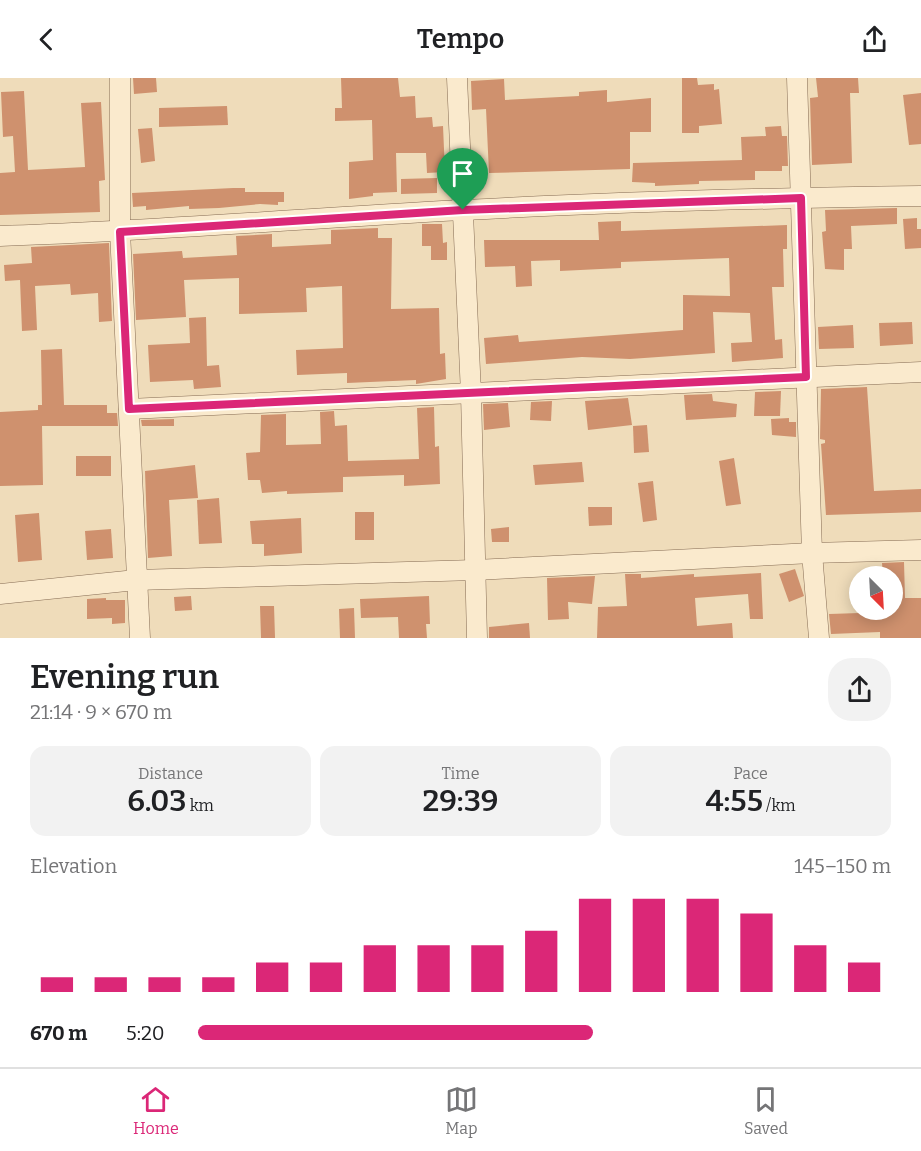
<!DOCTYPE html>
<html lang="en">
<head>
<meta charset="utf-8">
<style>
	body { margin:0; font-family:Bitter,serif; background:#f2f2f2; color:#202124; height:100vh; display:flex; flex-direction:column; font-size:22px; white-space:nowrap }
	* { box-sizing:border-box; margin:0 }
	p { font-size:20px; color:#757577 }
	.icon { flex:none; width:33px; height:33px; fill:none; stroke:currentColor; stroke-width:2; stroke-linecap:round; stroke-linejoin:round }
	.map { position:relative; height:560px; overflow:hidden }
	.side { display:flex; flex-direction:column; background:#fff; flex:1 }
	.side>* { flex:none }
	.needle { width:39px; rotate:156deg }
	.controls { position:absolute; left:849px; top:488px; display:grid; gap:12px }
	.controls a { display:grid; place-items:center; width:54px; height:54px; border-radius:50%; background:#fff; box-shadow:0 3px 15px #0003; font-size:30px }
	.pin { position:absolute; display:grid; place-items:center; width:51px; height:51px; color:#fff; margin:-62px -26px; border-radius:50% 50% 50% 0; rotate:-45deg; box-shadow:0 0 6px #0007 }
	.pin .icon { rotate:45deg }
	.round { display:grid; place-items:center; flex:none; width:63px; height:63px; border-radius:24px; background:#f2f2f2 }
	.headline { display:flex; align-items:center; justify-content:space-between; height:102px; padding:0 30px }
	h1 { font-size:33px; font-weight:600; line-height:45px }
	.figures { display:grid; grid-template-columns:repeat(3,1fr); gap:9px; height:102px; padding:6px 30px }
	.figures div { display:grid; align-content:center; border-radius:15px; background:#f2f2f2; text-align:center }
	.figures b { font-size:30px; font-weight:600 }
	.figures small { font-size:16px; font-weight:400 }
	.figures p { font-size:16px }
	.chart { height:168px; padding:12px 30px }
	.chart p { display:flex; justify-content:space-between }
	.chart svg { width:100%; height:108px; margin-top:6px; stroke:#db2777; stroke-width:6 }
	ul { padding:0 30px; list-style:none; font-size:20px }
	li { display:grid; grid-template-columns:96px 72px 1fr; align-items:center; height:45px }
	li i { height:15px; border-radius:8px; background:#db2777 }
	header { display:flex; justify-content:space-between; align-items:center; height:78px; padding:0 30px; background:#fff; font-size:27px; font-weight:600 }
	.tabs { display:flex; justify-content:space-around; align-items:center; height:84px; border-top:2px solid #e0e0e0; background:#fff; font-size:16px; color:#757577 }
	.tabs a { display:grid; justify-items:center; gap:3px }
	.tabs .selected { color:#db2777 }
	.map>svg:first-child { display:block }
	.building { fill:#cf916e }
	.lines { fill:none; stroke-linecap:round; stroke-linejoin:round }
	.minor-casing { stroke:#866c54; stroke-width:21 }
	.minor { stroke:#faeacd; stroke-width:20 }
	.route-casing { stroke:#fff; stroke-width:12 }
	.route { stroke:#db2777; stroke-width:8 }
</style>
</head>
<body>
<header><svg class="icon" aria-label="back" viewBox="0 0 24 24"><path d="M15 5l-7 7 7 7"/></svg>Tempo<svg class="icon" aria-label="share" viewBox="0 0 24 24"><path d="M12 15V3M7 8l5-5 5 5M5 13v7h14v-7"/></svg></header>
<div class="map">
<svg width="921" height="560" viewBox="0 0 921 560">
	<rect width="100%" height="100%" fill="#efdcba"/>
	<!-- building -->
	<g class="building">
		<path d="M133 0H156L157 14 134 16Z"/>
		<path d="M341 0H398L400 19 415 18 416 40 432 39 433 49 443 48 445 94 427 95 426 75H396L397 114 373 115V118L349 121V84L373 82 372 42 335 43V30H342Z"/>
		<path d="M682 0H697L698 7 714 6V12L719 11 722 46 699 48V55H682Z"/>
		<path d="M816 0H858L859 15H850L852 85 812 87 810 20 818 19Z"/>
		<path d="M504 1 505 22 579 18V14L607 12V24L651 20V54H630V91L489 95 486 31 472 32 471 3Z"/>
		<path d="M24 13 28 92 85 89 81 25 101 24 105 102 99 103 100 134 0 137V95L15 94 13 58 3 59 1 14Z"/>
		<path d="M921 15V66L909 67 903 17Z"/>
		<path d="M227 28 228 47 159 49V30Z"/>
		<path d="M781 48 782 58H787L788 88H782V93H755V102L699 103V106L655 108V105L632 104 633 85 742 82 741 59 766 58 765 49Z"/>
		<path d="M152 50 155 83 141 85 138 51Z"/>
		<path d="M437 100V115L401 116V101Z"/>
		<path d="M233 110H245V114H284V124H278V127L260 126 219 130 189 131V128L146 132V128L133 129 132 115Z"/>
		<path d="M897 130V146L851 148 852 171H844V192L825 191 822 154 826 153 825 132Z"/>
		<path d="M917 140V151H921V170L905 171 903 141Z"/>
		<path d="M621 143V153L787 147V171H783L784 209H772L775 262 782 261 783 280 732 284 731 265 752 264 750 235 713 234 715 275 630 281 582 279 486 286 484 260 518 257 519 264 683 252V217L730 218 729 180 621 184V190L560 193V182L531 183 532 208 516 209 515 188 485 189 484 162H599L598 144Z"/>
		<path d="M422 146H442L443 165 447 164V182H431V168H422Z"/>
		<path d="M378 150V160H392L391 231 439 230 440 276 445 275 446 301 416 306V302L347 305V295L297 297 296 272 343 270 342 208 306 210 307 234 239 236V200L184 202 186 239 136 242 133 176 182 173 183 180 237 177 236 158 272 156V169L331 166V152Z"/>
		<path d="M109 165 112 243 99 244 98 215 71 217 70 206 35 208 37 252 22 253 20 202 5 203 4 187 32 185 31 169Z"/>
		<path d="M206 239 207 288 219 287 221 309 194 311 193 302 150 304 148 267 190 265 189 240Z"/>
		<path d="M912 244 913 266 880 268 879 245Z"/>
		<path d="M853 247 854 270 819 271 818 249Z"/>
		<path d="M62 271 64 327H107V335H117L118 348H42L43 407 0 408V334L38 332V327H42L41 272Z"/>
		<path d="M867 309 874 413 921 411V434L826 437 821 366 825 365V362L820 361 821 311Z"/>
		<path d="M781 313 780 338H754L755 314Z"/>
		<path d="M712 316 713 323 737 326 736 339 686 342 684 317Z"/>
		<path d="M628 320 632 347 588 352 585 323Z"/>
		<path d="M552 323 551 343 530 342 531 324Z"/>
		<path d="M508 325 510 349 484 352 483 326Z"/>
		<path d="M434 329 435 369 439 368 440 406 404 408V397L343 399V414L287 416V413L262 415 260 402H248L246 375 260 374 261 337 286 336V367L321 366 320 334 334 333 335 348 347 347 348 383 419 381 417 330Z"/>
		<path d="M789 340V344H796V359L772 357 771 341Z"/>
		<path d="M174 341V348H142L141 342Z"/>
		<path d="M647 347 649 374 634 375 633 348Z"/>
		<rect x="76" y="378" width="35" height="20"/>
		<path d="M734 380 741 426 726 428 719 383Z"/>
		<path d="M582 384 584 404 535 407 533 387Z"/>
		<path d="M195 387 198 420 169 422 172 478 148 480 145 393Z"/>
		<path d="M653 403 657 442 643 444 638 405Z"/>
		<path d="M219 420 222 465 199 466 197 422Z"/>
		<path d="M588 429H612V447L589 448Z"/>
		<rect x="355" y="434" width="19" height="28"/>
		<path d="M39 435 42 482 18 484 15 437Z"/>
		<path d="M301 440 302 475 264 478V466H252L250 443Z"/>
		<path d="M509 449V464H492L491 451Z"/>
		<path d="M111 451 113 480 87 482 85 453Z"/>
		<path d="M904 484 905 520H921V560H880V554L831 556 829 536 860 535 859 531H892V498H883L882 485Z"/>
		<path d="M795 491 804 518 789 524 779 496Z"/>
		<path d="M761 495 763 541H750L748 516 695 520 697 548 732 545 733 560H597L598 529 627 528 625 496H641V500L694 496V499Z"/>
		<path d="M595 498 592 526 568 524 569 541 548 542 547 500Z"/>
		<path d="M191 518 192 532 175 533 174 519Z"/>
		<path d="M429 518 430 546H426L427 560H399L398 539 361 540 360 521Z"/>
		<path d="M106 520V522H125V545L112 546V540L87 541V521Z"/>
		<path d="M260 528H274L275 560H261Z"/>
		<path d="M354 530 355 560H340L339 531Z"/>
		<path d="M529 545 530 560H489V549Z"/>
	</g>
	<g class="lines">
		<!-- minor casing -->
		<g class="minor-casing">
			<g id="minor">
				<path d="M120 0V154L140 560"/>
				<path d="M457 0 471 316 477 560"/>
				<path d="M797 0 812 475 819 560"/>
				<path d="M0 158C154 153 308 140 463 132 615 124 768 120 921 118"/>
				<path d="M129 331 921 294"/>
				<path d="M0 516 136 502 475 492 812 475 921 472"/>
			</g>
		</g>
		<!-- minor -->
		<use href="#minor" class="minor"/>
	</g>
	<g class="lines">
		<!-- route casing -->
		<g class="route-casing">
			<path id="route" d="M801 120 806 299 129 331 120 154 463 132Z"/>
		</g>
		<!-- route -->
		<use href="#route" class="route"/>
	</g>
</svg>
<div class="controls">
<a><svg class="needle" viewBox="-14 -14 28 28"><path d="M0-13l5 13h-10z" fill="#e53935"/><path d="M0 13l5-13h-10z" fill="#757577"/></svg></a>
</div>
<div class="pin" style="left:463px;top:132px;background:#1e9e55"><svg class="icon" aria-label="arrive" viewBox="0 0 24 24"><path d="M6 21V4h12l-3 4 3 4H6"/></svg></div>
</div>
<section class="side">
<div class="headline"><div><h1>Evening run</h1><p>21:14 · 9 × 670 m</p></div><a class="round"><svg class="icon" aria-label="share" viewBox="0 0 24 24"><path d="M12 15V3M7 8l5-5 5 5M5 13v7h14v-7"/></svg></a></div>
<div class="figures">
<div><p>Distance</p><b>6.03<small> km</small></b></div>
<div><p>Time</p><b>29:39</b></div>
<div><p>Pace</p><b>4:55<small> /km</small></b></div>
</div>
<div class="chart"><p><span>Elevation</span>145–150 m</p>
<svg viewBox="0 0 160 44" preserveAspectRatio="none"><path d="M5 44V38M15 44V38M25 44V38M35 44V38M45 44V32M55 44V32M65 44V25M75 44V25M85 44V25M95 44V19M105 44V6M115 44V6M125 44V6M135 44V12M145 44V25M155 44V32"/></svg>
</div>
<ul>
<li><b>670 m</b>5:20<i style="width:57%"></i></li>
</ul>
</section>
<nav class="tabs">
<a class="selected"><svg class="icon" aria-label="home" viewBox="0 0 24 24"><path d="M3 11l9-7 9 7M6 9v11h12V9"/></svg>Home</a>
<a><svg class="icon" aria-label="map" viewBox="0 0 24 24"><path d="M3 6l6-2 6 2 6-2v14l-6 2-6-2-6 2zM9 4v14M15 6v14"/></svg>Map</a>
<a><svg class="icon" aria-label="saved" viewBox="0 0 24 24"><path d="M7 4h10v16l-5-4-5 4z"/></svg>Saved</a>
</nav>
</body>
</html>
